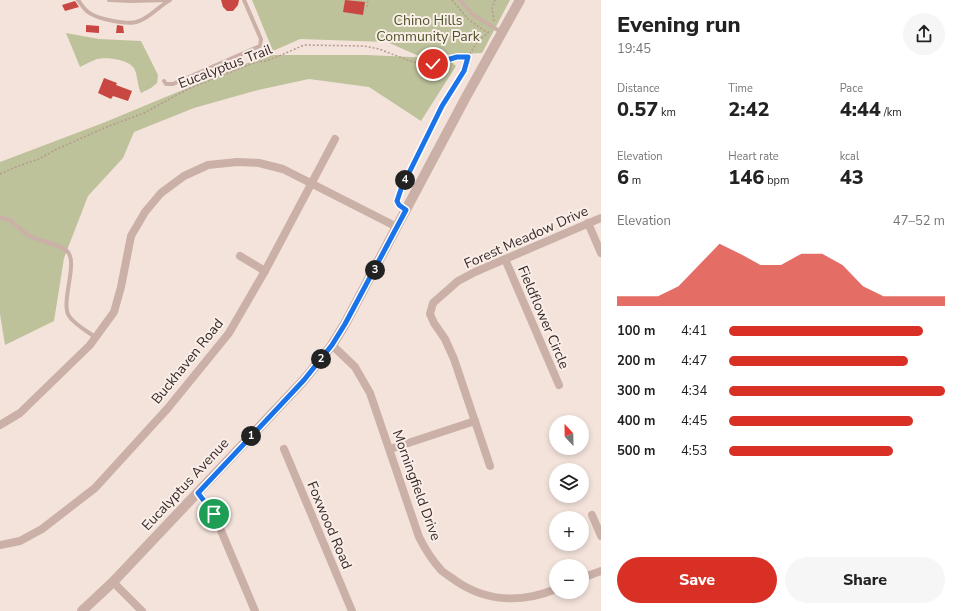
<!DOCTYPE html>
<html lang="en">
<head>
<meta charset="utf-8">
<style>
	body { margin:0; font-family:"Nunito Sans",sans-serif; background:#f6f6f6; color:#222; height:100vh; display:flex; flex-direction:column; font-size:15px; white-space:nowrap }
	* { box-sizing:border-box; margin:0 }
	p { font-size:13px; color:#767676 }
	.icon { flex:none; width:22px; height:22px; fill:none; stroke:currentColor; stroke-width:2; stroke-linecap:round; stroke-linejoin:round }
	.map { position:relative; flex:1; overflow:hidden }
	.side { display:flex; flex-direction:column; background:#fff; width:360px }
	.side>* { flex:none }
	.needle { width:26px; rotate:338deg }
	.controls { position:absolute; left:549px; top:415px; display:grid; gap:8px }
	.controls a { display:grid; place-items:center; width:40px; height:40px; border-radius:50%; background:#fff; box-shadow:0 2px 6px #0003; font-size:20px }
	.pin { position:absolute; display:grid; place-items:center; width:34px; height:34px; color:#fff; margin:-17px; border:2px solid #fff; border-radius:50%; box-shadow:0 1px 4px #0007 }
	.km { position:absolute; width:20px; height:20px; margin:-10px; border-radius:50%; background:#222; color:#fff; font-size:11px; line-height:20px; text-align:center }
	.round { display:grid; place-items:center; flex:none; width:42px; height:42px; border-radius:21px; background:#f6f6f6 }
	.overview { display:flex; align-items:center; justify-content:space-between; height:68px; padding:0 16px }
	h1 { font-size:22px; font-weight:800; line-height:30px }
	.figures { display:grid; grid-template-columns:repeat(3,1fr); gap:6px; height:68px; padding:4px 16px }
	.figures div { display:grid; align-content:center }
	.figures b { font-size:20px; font-weight:800 }
	.figures small { font-size:11px; font-weight:400 }
	.figures p { font-size:11px }
	.chart { height:112px; padding:8px 16px }
	.chart p { display:flex; justify-content:space-between }
	.chart svg { width:100%; height:72px; margin-top:4px; fill:#d93025; opacity:.7 }
	.cta { display:flex; gap:8px; margin-top:auto; padding:8px 16px }
	.cta a { flex:1; height:46px; border-radius:24px; background:#d93025; color:#fff; font-size:16px; font-weight:800; line-height:46px; text-align:center }
	.cta a+a { background:#f6f6f6; color:#222 }
	ul { padding:0 16px; list-style:none; font-size:13px }
	li { display:grid; grid-template-columns:64px 48px 1fr; align-items:center; height:30px }
	li i { height:10px; border-radius:5px; background:#d93025 }
	main { display:flex; flex:1; min-height:0 }
	.map>svg:first-child { display:block }
	.green { fill:#bdc29b }
	.building { fill:#c94742 }
	.lines { fill:none; stroke-linecap:round; stroke-linejoin:round }
	.path { stroke:#b79991; stroke-width:1.5; stroke-dasharray:2 2; stroke-linecap:butt }
	.service { stroke:#cbb0a7; stroke-width:4 }
	.minor { stroke:#cbb0a7; stroke-width:8 }
	.tertiary { stroke:#cbb0a7; stroke-width:10 }
	.route-casing { stroke:#fff; stroke-width:8 }
	.route { stroke:#1a73e8; stroke-width:5 }
	.labels { text-anchor:middle; stroke-width:4; stroke-linejoin:round; paint-order:stroke }
	.park-label { font-size:14px; fill:#4f562b; stroke:#faeee8 }
	.street-label { font-size:14px; fill:#372928; stroke:#faeee8 }
</style>
</head>
<body>
<main>
<div class="map">
<svg width="601" height="611" viewBox="0 0 601 611">
	<rect width="100%" height="100%" fill="#f3e3db"/>
	<!-- green -->
	<g class="green">
		<path d="M252 0H510L482 53 419 56 387 42 300 39 273 51Z"/>
		<path d="M66 33 99 39 141 41 158 75 157 83 151 88 141 93C137 86 138 73 133 67 126 59 106 57 97 59 91 61 86 64 80 67Z"/>
		<path d="M267 55H367L433 58 446 57 456 66 421 121 369 87 309 79 258 90 194 108 134 132 123 158 88 196 64 258 54 321 5 345 0 314V162L103 123Z"/>
	</g>
	<!-- building -->
	<g class="building">
		<path d="M221 0H239L238 5 233 11H227L223 7Z"/>
		<path d="M345 0 365 2 363 15 343 12Z"/>
		<path d="M75 1 79 7 65 11 62 5Z"/>
		<path d="M86 25 99 26V33L86 32Z"/>
		<path d="M117 25 123 26 124 33H116Z"/>
		<path d="M104 78 117 83 116 85 132 91 128 101 113 96 111 99 98 93Z"/>
	</g>
	<g class="lines">
		<!-- path -->
		<g class="path">
			<path d="M452 0 469 20 488 33"/>
			<path d="M367 7 368 0"/>
			<path d="M494 21 492 8 495 0"/>
			<path d="M0 174 13 168 39 159 55 150 104 128 144 113 188 89 256 62 266 61 279 56 304 45 364 46 379 49 410 61 424 64 433 63 457 57H468"/>
			<path d="M399 204 397 199 401 189 443 106 464 71 468 57 474 47 478 41 487 34 490 30"/>
		</g>
		<!-- service -->
		<g class="service">
			<path d="M78 0C81 4 84 9 88 12 97 19 129 26 139 21 151 17 159 6 170 0"/>
			<path d="M109 0 132 1 168 0"/>
			<path d="M460 0 472 14 501 32"/>
			<path d="M164 81 166 84H173L260 46 261 39 244 0"/>
			<path d="M0 218C12 217 18 229 28 235 39 242 59 243 67 251 79 262 60 302 69 316 75 325 87 331 95 337"/>
		</g>
		<!-- minor -->
		<g class="minor">
			<path d="M588 223 601 253"/>
			<path d="M240 256 265 271"/>
			<path d="M505 259 559 385"/>
			<path d="M332 345 355 367 370 393 419 537C425 549 432 560 441 570 445 574 451 577 456 581 487 602 522 603 556 589"/>
			<path d="M0 425 20 413 90 345 114 312 121 287 131 236 145 212 161 193 184 176 208 165 237 162 259 163 283 169 397 227"/>
			<path d="M284 449 352 611"/>
			<path d="M390 449 475 421"/>
			<path d="M490 466 454 359 445 339 434 323 430 314 433 303 458 281 475 272 601 218"/>
			<path d="M198 493 214 514 255 611"/>
			<path d="M592 515 601 536"/>
			<path d="M0 545 20 541 42 529 95 488 168 408 229 333 265 271 335 139"/>
			<path d="M582 578 601 571"/>
			<path d="M113 582 142 611"/>
		</g>
		<!-- tertiary -->
		<path class="tertiary" d="M82 611 113 582 304 380 332 345 345 324 466 97 520 0"/>
	</g>
	<g class="lines">
		<!-- route casing -->
		<g class="route-casing">
			<path id="route" d="M214 514 198 493 304 380 332 345 345 324 406 210 399 205 397 201 401 189 442 106 464 71 468 57H457L433 64"/>
		</g>
		<!-- route -->
		<use href="#route" class="route"/>
	</g>
	<g class="labels">
		<!-- park labels -->
		<g class="park-label">
			<text x="428" y="25">Chino Hills<tspan x="428" dy="16">Community Park</tspan></text>
		</g>
		<!-- street labels -->
		<g class="street-label">
			<text transform="translate(225 66) rotate(-21)" y="5">Eucalyptus Trail</text>
			<text transform="translate(526 237) rotate(-24)" y="5">Forest Meadow Drive</text>
			<text transform="translate(544 317) rotate(67)" y="5">Fieldflower Circle</text>
			<text transform="translate(187 361) rotate(-51)" y="5">Buckhaven Road</text>
			<text transform="translate(185 484) rotate(-47)" y="5">Eucalyptus Avenue</text>
			<text transform="translate(417 485) rotate(70)" y="5">Morningfield Drive</text>
			<text transform="translate(330 525) rotate(67)" y="5">Foxwood Road</text>
		</g>
	</g>
</svg>
<div class="controls">
<a><svg class="needle" viewBox="-14 -14 28 28"><path d="M0-13l5 13h-10z" fill="#e53935"/><path d="M0 13l5-13h-10z" fill="#767676"/></svg></a>
<a><svg class="icon" aria-label="layers" viewBox="0 0 24 24"><path d="M12 4l9 5-9 5-9-5zM3 14l9 5 9-5"/></svg></a>
<a>+</a>
<a>−</a>
</div>
<div class="pin" style="left:214px;top:514px;background:#1e9e55"><svg class="icon" aria-label="arrive" viewBox="0 0 24 24"><path d="M6 21V4h12l-3 4 3 4H6"/></svg></div>
<div class="pin" style="left:433px;top:64px;background:#d93025"><svg class="icon" aria-label="check" viewBox="0 0 24 24"><path d="M5 12l5 5 9-10"/></svg></div>
<b class="km" style="left:251px;top:436px">1</b>
<b class="km" style="left:321px;top:359px">2</b>
<b class="km" style="left:375px;top:270px">3</b>
<b class="km" style="left:405px;top:180px">4</b>
</div>
<section class="side">
<div class="overview"><div><h1>Evening run</h1><p>19:45</p></div><a class="round"><svg class="icon" aria-label="share" viewBox="0 0 24 24"><path d="M12 15V3M7 8l5-5 5 5M5 13v7h14v-7"/></svg></a></div>
<div class="figures">
<div><p>Distance</p><b>0.57<small> km</small></b></div>
<div><p>Time</p><b>2:42</b></div>
<div><p>Pace</p><b>4:44<small> /km</small></b></div>
</div>
<div class="figures">
<div><p>Elevation</p><b>6<small> m</small></b></div>
<div><p>Heart rate</p><b>146<small> bpm</small></b></div>
<div><p>kcal</p><b>43</b></div>
</div>
<div class="chart"><p><span>Elevation</span>47–52 m</p>
<svg viewBox="0 0 160 44" preserveAspectRatio="none"><path d="M0 44V38L10 38L20 38L30 32L40 19L50 6L60 12L70 19L80 19L90 12L100 12L110 19L120 32L130 38L140 38L150 38L160 38V44z"/></svg>
</div>
<ul>
<li><b>100 m</b>4:41<i style="width:90%"></i></li>
<li><b>200 m</b>4:47<i style="width:83%"></i></li>
<li><b>300 m</b>4:34<i style="width:100%"></i></li>
<li><b>400 m</b>4:45<i style="width:85%"></i></li>
<li><b>500 m</b>4:53<i style="width:76%"></i></li>
</ul>
<div class="cta"><a>Save</a><a>Share</a></div>
</section>
</main>
</body>
</html>
